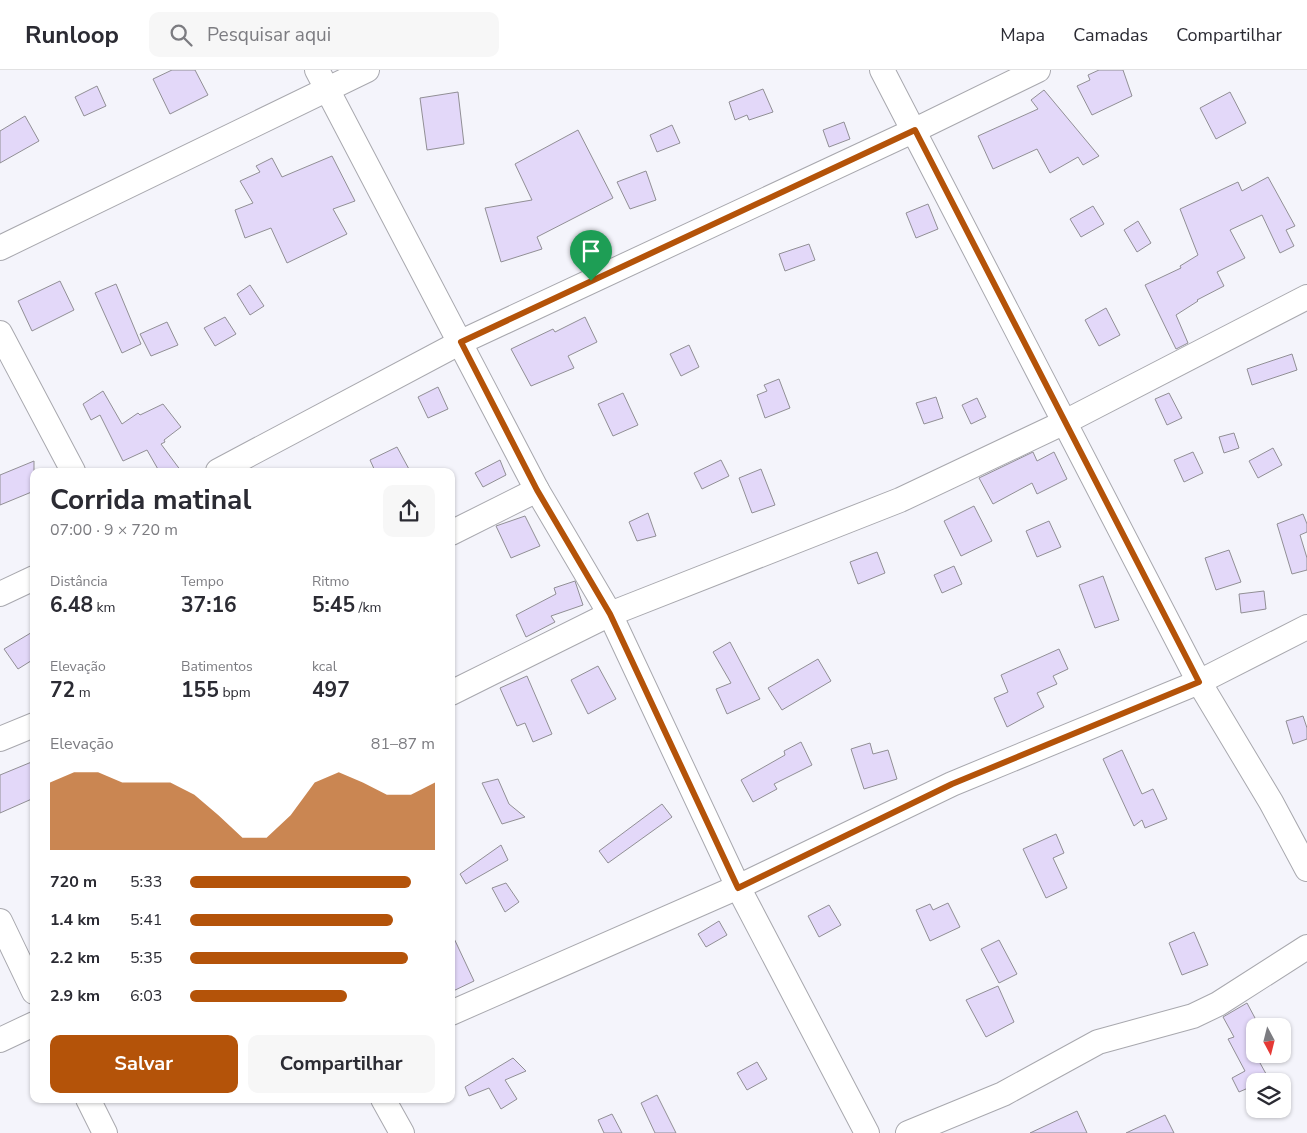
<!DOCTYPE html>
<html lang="pt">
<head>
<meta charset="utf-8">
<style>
	body { margin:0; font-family:"Nunito Sans",sans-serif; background:#f7f7f7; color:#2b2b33; height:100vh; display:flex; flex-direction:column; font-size:19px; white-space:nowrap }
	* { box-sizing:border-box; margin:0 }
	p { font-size:16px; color:#7c7c81 }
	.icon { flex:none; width:28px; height:28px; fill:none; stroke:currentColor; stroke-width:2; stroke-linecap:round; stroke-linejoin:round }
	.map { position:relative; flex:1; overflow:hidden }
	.details { position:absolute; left:30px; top:398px; width:425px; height:635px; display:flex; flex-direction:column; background:#fff; border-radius:10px; box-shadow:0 1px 4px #0004 }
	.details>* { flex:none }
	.needle { width:32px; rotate:173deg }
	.fabs { position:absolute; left:1246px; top:948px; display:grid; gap:10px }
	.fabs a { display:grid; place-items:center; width:45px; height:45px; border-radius:10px; background:#fff; box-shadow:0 1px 4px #0004; font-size:25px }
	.pin { position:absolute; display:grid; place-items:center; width:42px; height:42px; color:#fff; margin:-51px -21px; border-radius:50% 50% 50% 0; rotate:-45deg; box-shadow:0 0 5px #0007 }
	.pin .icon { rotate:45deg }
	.round { display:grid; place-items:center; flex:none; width:52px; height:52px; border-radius:10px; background:#f7f7f7 }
	.head { display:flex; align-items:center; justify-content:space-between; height:85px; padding:0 20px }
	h1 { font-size:28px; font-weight:700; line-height:38px }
	.figures { display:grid; grid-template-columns:repeat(3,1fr); gap:8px; height:85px; padding:5px 20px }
	.figures div { display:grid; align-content:center }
	.figures b { font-size:21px; font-weight:700 }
	.figures small { font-size:14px; font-weight:400 }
	.figures p { font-size:14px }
	.chart { height:140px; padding:10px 20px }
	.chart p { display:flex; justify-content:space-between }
	.chart svg { width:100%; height:90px; margin-top:5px; fill:#b45309; opacity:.7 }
	.primary-button { display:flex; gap:10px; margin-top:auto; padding:10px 20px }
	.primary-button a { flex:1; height:58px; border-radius:10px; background:#b45309; color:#fff; font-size:20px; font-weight:700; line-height:58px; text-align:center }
	.primary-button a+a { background:#f7f7f7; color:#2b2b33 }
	ul { padding:0 20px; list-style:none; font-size:16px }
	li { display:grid; grid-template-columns:80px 60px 1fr; align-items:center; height:38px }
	li i { height:12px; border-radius:6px; background:#b45309 }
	header { display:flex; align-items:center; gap:30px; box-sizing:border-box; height:70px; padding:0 25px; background:#fff; border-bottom:1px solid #e1e1e2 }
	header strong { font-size:24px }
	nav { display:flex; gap:28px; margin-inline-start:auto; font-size:18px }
	.search { width:350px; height:45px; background:#f7f7f7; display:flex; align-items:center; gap:12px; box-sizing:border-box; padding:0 18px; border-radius:10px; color:#7c7c81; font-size:19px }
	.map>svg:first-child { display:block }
	.building { fill:#e3d8f9; stroke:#918f95 }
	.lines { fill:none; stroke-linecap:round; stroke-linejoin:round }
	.street-casing { stroke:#a8a8ae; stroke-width:26 }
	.street { stroke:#fff; stroke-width:24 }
	.route-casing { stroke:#fff; stroke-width:10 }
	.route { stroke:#b45309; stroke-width:6 }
</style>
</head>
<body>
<header>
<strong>Runloop</strong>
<div class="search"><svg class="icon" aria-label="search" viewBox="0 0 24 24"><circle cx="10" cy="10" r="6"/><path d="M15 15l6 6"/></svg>Pesquisar aqui</div>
<nav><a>Mapa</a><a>Camadas</a><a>Compartilhar</a></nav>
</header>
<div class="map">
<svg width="1307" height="1063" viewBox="0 0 1307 1063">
	<rect width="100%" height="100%" fill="#f4f4fb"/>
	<!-- building -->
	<g class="building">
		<path d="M172 0H195L208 25 170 44 153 9Z"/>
		<path d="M1099 0H1123L1132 26 1092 45 1077 16 1090 10 1088 5Z"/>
		<path d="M97 16 106 36 84 46 75 27Z"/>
		<path d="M763 19 773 42 749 50 747 45 735 50 729 32Z"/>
		<path d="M1044 20 1099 86 1083 95 1078 87 1050 103 1037 79 993 99 978 66 1038 39 1031 30Z"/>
		<path d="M458 22 464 74 427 80 420 28Z"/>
		<path d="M1230 22 1246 53 1216 69 1200 38Z"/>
		<path d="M25 46 39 71 0 93V61Z"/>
		<path d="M844 52 850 69 829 77 823 60Z"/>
		<path d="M672 55 680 73 657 82 650 65Z"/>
		<path d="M578 60 613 128 537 167 542 179 501 192 485 138 532 130 515 94Z"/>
		<path d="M332 86 355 131 333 139 347 164 287 193 271 158 245 168 235 140 253 133 240 111 260 102 256 96 272 88 282 107Z"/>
		<path d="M646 101 656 130 630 139 617 112Z"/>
		<path d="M1268 107 1295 156 1286 160 1294 176 1280 183 1262 145 1230 160 1245 188 1217 202 1224 216 1197 230 1198 231 1176 245 1188 273 1176 279 1145 215 1181 198 1180 196 1198 185 1180 139 1238 112 1242 121Z"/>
		<path d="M928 134 938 159 916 168 906 143Z"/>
		<path d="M1093 136 1104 154 1081 167 1070 149Z"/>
		<path d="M1138 151 1151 173 1137 182 1124 160Z"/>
		<path d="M809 174 815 190 785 201 779 184Z"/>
		<path d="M60 211 74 240 32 261 18 231Z"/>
		<path d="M116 214 141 274 122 283 95 223Z"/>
		<path d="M250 215 264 236 250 245 237 224Z"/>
		<path d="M1106 238 1120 265 1099 276 1085 250Z"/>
		<path d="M225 247 236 264 215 276 204 258Z"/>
		<path d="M585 247 597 272 568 286 574 298 531 316 511 279 553 259 555 262Z"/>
		<path d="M167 252 178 275 151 286 140 264Z"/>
		<path d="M689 275 699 297 681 306 670 284Z"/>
		<path d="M1292 284 1297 300 1252 315 1247 299Z"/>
		<path d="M779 309 790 338 765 348 757 325 767 321 764 315Z"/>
		<path d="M438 317 448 339 428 348 418 327Z"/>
		<path d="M103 321 122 354 138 343 140 345 163 334 181 357 164 370 165 372 161 374 181 401H159L147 380 123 391 100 345 91 350 83 334Z"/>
		<path d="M623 323 638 355 613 366 598 334Z"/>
		<path d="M1169 323 1182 348 1167 355 1155 329Z"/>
		<path d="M936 327 943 348 924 354 916 333Z"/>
		<path d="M977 328 986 347 971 354 962 335Z"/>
		<path d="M1234 363 1239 378 1224 383 1219 367Z"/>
		<path d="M397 377 410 401H375L370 390Z"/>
		<path d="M1273 378 1282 395 1258 408 1249 391Z"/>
		<path d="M1033 382 1037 391 1054 382 1067 409 1037 424 1032 413 993 434 979 408Z"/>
		<path d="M1193 382 1203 403 1184 412 1174 390Z"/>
		<path d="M500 390 506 405 483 417 475 403Z"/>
		<path d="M721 390 729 406 702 419 694 403Z"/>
		<path d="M34 391V421L0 435V405Z"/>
		<path d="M761 399 775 435 752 443 739 408Z"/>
		<path d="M974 436 992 471 961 486 944 451Z"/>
		<path d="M648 443 656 466 637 471 629 452Z"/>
		<path d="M1303 444 1307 454V462L1300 465 1307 488V500L1292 504 1277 454Z"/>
		<path d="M525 446 540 476 511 488 496 456Z"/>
		<path d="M1049 451 1061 477 1037 487 1026 461Z"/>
		<path d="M1229 480 1241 512 1216 520 1205 488Z"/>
		<path d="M877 482 885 503 858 514 850 492Z"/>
		<path d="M954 496 962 514 942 523 934 505Z"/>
		<path d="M1103 506 1119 550 1095 558 1079 515Z"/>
		<path d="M575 511 583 535 551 546 555 552 526 567 516 545 556 524 554 518Z"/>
		<path d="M1264 521 1266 539 1241 543 1239 524Z"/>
		<path d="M34 561V589L18 599 4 579Z"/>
		<path d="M730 572 760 629 727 644 716 619 731 613 713 582Z"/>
		<path d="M1059 579 1068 599 1053 606 1057 614 1037 623 1044 637 1007 657 994 628 1008 622 1001 605Z"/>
		<path d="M818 589 831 611 782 640 768 618Z"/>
		<path d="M598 596 616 629 588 644 571 610Z"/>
		<path d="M527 606 552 664 533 672 525 653 517 656 500 618Z"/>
		<path d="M1303 646 1307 658V669L1293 674 1286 651Z"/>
		<path d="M801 672 812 695 774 714 777 719 753 732 741 710 785 685 784 681Z"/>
		<path d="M870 673 873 684 888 680 897 709 864 719 851 679Z"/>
		<path d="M1122 680 1142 724 1153 719 1167 749 1145 758 1142 750 1134 756 1103 689Z"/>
		<path d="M34 691V728L0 743V705Z"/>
		<path d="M498 709 509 734 525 747 502 754 482 713Z"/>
		<path d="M662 734 672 747 608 793 599 781Z"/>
		<path d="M1056 764 1064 783 1053 788 1067 818 1046 828 1023 779Z"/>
		<path d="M501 775 508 790 466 814 460 804Z"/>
		<path d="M506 813 519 832 505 842 492 818Z"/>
		<path d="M948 833 960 857 930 871 916 840 930 834 933 840Z"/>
		<path d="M829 835 841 855 819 867 808 846Z"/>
		<path d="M719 851 727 865 706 877 698 864Z"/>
		<path d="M451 862 474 911 451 922Z"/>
		<path d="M1194 862 1208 895 1182 905 1169 873Z"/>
		<path d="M999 870 1017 904 999 913 981 879Z"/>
		<path d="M998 916 1014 952 986 967 966 930Z"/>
		<path d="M1247 933 1255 948V984L1270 1011H1255V1015L1239 1022 1232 1008 1245 1001 1228 969 1234 967 1223 947Z"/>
		<path d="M513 988 526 1001 505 1010 517 1029 501 1039 489 1018 469 1026 465 1017Z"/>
		<path d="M757 992 767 1009 747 1020 737 1003Z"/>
		<path d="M657 1025 676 1063H655L641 1033Z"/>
		<path d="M1077 1041 1087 1063H1030Z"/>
		<path d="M612 1044 622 1063H604L598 1050Z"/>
		<path d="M1165 1045 1174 1063H1126Z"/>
	</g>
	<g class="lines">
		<!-- street casing -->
		<g class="street-casing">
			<g id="street">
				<path d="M317 0 537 420 610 544 738 817 867 1063"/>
				<path d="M882 0 1199 612 1271 732 1307 799"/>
				<path d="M0 178 367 0"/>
				<path d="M0 263 73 401"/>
				<path d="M218 401 461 272 915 60 1038 0"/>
				<path d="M451 463 537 420"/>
				<path d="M0 524 34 508"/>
				<path d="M451 623 610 544 900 430 1065 352 1307 227"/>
				<path d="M0 669 34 655"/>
				<path d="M0 851 34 922"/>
				<path d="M451 943 738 817 952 714 1199 612 1307 557"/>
				<path d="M0 970 34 954"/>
				<path d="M88 1029 105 1063"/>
				<path d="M383 1029 402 1063"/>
				<path d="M908 1063 1003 1024 1098 972 1193 946 1218 934 1307 877"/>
			</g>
		</g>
		<!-- street -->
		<use href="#street" class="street"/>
	</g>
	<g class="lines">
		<!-- route casing -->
		<g class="route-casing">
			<path id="route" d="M915 60 1199 612 952 714 738 818 610 544 537 420 461 272Z"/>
		</g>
		<!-- route -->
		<use href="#route" class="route"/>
	</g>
</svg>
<div class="fabs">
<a><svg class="needle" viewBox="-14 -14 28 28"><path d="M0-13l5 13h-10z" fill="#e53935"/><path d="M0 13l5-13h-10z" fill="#7c7c81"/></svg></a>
<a><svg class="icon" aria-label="layers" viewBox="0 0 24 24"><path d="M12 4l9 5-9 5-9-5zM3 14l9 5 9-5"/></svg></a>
</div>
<div class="pin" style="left:591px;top:211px;background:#1e9e55"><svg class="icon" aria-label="arrive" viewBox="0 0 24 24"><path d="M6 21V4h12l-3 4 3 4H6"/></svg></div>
<section class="details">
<div class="head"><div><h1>Corrida matinal</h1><p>07:00 · 9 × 720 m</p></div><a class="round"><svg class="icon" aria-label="share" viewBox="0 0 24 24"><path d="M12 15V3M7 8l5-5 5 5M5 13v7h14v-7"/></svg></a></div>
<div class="figures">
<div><p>Distância</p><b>6.48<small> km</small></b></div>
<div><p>Tempo</p><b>37:16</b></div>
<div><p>Ritmo</p><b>5:45<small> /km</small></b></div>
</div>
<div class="figures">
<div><p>Elevação</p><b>72<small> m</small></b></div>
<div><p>Batimentos</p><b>155<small> bpm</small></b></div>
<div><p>kcal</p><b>497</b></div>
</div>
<div class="chart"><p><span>Elevação</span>81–87 m</p>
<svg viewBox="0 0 160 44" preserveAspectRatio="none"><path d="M0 44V11L10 6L20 6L30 11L40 11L50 11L60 17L70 27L80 38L90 38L100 27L110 11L120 6L130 11L140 17L150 17L160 11V44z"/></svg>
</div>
<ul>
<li><b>720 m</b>5:33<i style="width:90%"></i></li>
<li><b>1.4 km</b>5:41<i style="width:83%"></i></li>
<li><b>2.2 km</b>5:35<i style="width:89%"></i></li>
<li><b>2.9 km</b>6:03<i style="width:64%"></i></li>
</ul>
<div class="primary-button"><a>Salvar</a><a>Compartilhar</a></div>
</section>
</div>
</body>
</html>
